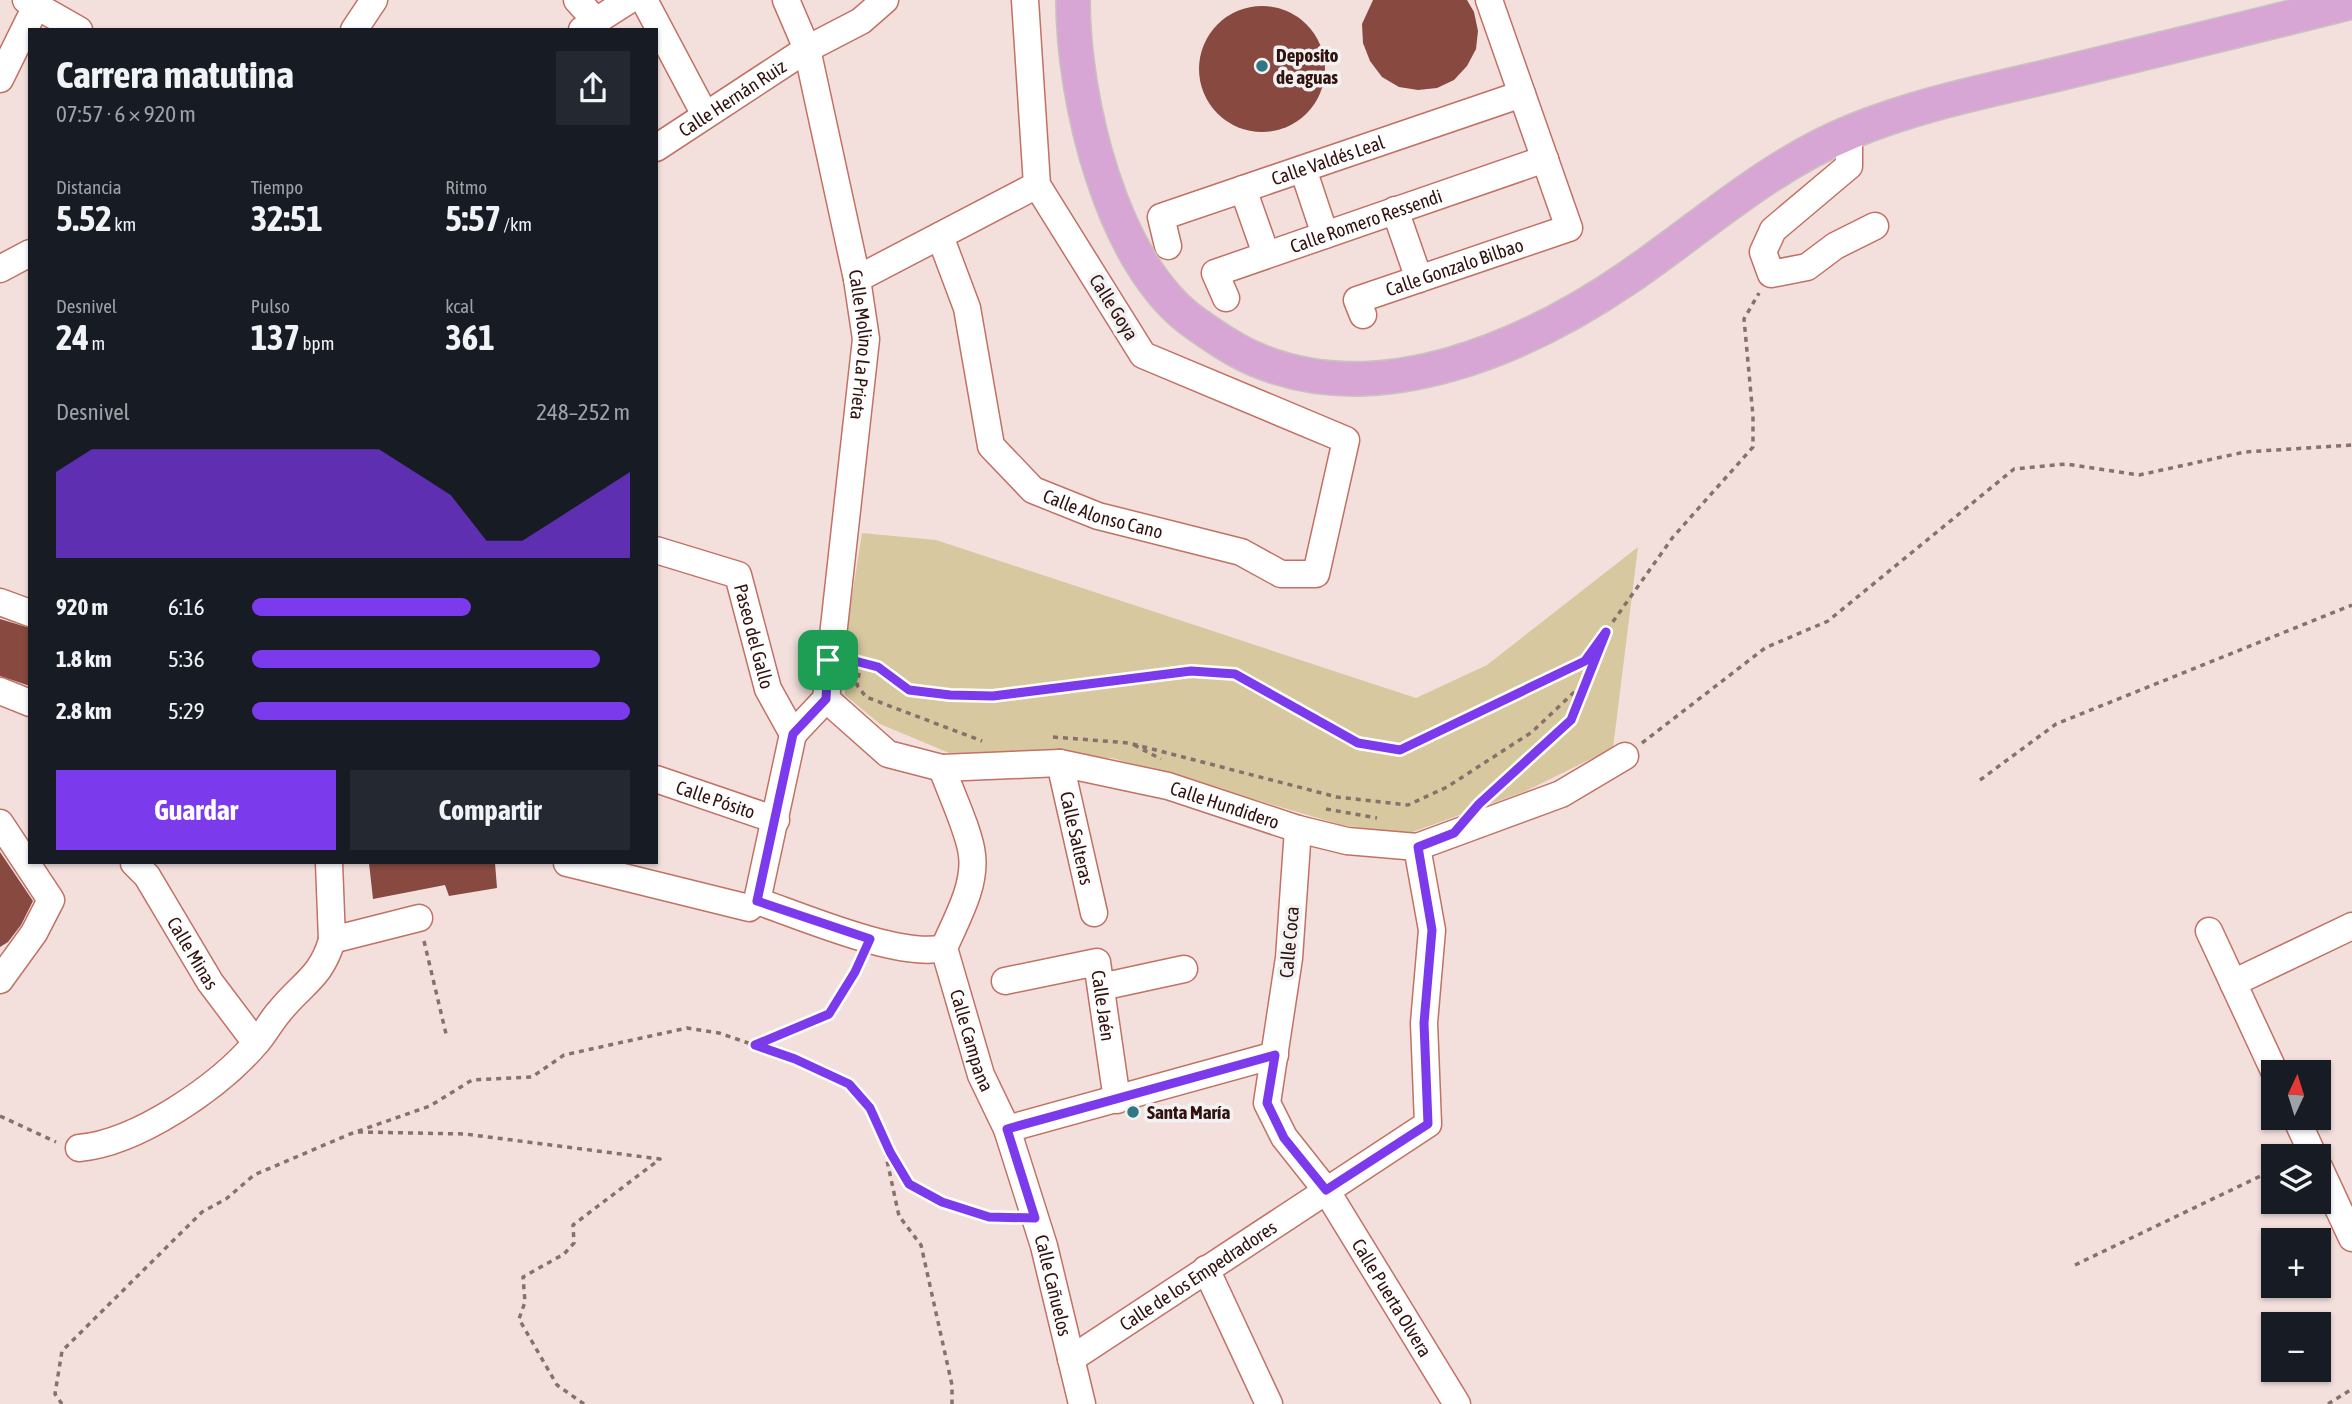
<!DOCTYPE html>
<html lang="es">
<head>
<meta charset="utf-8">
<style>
	body { margin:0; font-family:"Asap Condensed",sans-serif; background:#242831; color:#f1f3f6; height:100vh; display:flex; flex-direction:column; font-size:26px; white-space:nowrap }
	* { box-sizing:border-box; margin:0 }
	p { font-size:23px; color:#9ea1a6 }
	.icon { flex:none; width:38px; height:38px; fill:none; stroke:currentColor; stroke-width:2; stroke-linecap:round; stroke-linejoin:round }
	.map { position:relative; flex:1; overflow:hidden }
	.sheet { position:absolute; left:28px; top:28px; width:630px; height:836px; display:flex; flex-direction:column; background:#171b24; border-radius:0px; box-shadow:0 2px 5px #0004 }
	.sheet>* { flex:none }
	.needle { width:46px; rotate:4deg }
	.fabs { position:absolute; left:2261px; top:1060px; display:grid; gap:14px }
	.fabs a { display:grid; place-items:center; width:70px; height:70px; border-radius:0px; background:#171b24; box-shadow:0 2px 5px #0004; font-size:35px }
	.pin { position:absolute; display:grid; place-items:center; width:60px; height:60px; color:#fff; margin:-30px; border-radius:14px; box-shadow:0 4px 10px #0006 }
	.round { display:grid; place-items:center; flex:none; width:74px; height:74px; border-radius:0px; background:#242831 }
	.head { display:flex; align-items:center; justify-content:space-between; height:119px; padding:0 28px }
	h1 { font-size:38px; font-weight:700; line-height:52px }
	.stats { display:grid; grid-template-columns:repeat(3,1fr); gap:10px; height:119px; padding:7px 28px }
	.stats div { display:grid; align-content:center }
	.stats b { font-size:35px; font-weight:700 }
	.stats small { font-size:19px; font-weight:400 }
	.stats p { font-size:19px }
	.chart { height:196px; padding:14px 28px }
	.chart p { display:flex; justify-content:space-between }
	.chart svg { width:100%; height:126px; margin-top:7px; fill:#7c3aed; opacity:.7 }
	.primary-button { display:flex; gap:14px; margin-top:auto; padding:14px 28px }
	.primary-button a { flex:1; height:80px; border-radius:0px; background:#7c3aed; color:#fff; font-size:28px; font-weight:700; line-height:80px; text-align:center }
	.primary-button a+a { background:#242831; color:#f1f3f6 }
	ul { padding:0 28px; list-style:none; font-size:23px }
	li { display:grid; grid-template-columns:112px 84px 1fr; align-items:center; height:52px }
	li i { height:18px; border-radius:9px; background:#7c3aed }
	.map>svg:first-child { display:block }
	.green { fill:#d8c89f }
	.building { fill:#874940 }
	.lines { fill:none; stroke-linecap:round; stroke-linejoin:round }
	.minor-casing { stroke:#c27164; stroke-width:29 }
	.major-casing { stroke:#cac1c0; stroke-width:36 }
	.path { stroke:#8a706c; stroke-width:3.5; stroke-dasharray:5 5; stroke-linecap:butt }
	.minor { stroke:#fff; stroke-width:26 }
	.major { stroke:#d8a6d5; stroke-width:33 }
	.route-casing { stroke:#fff; stroke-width:14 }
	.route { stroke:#7c3aed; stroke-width:9 }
	.poi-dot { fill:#2f7782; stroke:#f2f2f2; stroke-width:2.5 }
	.labels { text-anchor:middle; stroke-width:7; stroke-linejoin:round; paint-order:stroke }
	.poi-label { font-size:19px; font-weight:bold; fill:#32120e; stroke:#f2f2f2; text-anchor:start }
	.street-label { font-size:19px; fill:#32120e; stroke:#f2f2f2 }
</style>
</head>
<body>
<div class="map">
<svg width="2352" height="1404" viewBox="0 0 2352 1404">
	<rect width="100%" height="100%" fill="#f3e0dd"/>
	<!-- green -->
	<path class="green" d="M862 533 936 540 1416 698 1487 665 1638 547 1613 748 1526 791 1407 834 1342 825 1112 758 954 755 880 724 845 695V640Z"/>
	<!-- building -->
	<g class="building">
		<path d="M1373 0H1467L1474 12 1478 31 1476 49 1467 66 1454 80 1437 88 1418 90 1399 87 1382 77 1370 61 1363 43 1362 24Z"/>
		<circle cx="1262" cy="69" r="63"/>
		<path d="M0 619 30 628V686L0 676Z"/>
		<path d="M0 852 33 901 21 925 8 942 0 947Z"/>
		<path d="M369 863H495L497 888 449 896 445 885 373 899Z"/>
	</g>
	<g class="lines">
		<!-- minor casing -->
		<g class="minor-casing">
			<g id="minor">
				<path d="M26 0 79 30"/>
				<path d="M577 0 596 21"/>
				<path d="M644 0 705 115"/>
				<path id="s1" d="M786 0 807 49 857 279 866 339 826 699"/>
				<path d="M354 30 374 0"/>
				<path d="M582 30 629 0"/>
				<path d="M0 79 39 0"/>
				<path d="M1849 132V166L1773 230 1763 252 1771 274 1807 267 1835 246 1875 226"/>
				<path id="s2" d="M656 148 807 49 861 21 885 0"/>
				<path d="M1303 169 1325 235"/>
				<path d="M1243 189 1266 254"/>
				<path d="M1395 210 1419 279"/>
				<path id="s3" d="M940 236 967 308 991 446 1033 490 1098 516 1241 552 1281 574H1316L1346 440 1143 355 1037 185 1025 0"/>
				<path id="s4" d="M1168 246 1161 217 1522 94"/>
				<path d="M0 269 30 253"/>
				<path d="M857 279 1037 185"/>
				<path id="s5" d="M1226 298 1215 273 1545 159"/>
				<path id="s6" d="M1363 315 1357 300 1569 228 1489 0"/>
				<path id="s7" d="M656 550 738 575 768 689 793 734"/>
				<path d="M0 602 30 613"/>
				<path d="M0 691 30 703"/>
				<path id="s8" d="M826 699 888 754 942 768 1060 763 1168 786 1298 829 1347 841 1417 847 1561 794 1625 756"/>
				<path d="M793 734 826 699"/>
				<path id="s9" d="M1060 763 1094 913"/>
				<path id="s10" d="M942 768C950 791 970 833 972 855 976 886 956 920 944 948L981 1075 1007 1129 1044 1246 1082 1404"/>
				<path id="s11" d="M656 779 776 820"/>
				<path d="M0 823 51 900 34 933 0 980"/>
				<path id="s12" d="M1298 829 1289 958 1267 1103 1284 1137 1326 1190 1457 1404"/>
				<path id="s13" d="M134 863 147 876 210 982 256 1043"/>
				<path d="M329 863 332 940 419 918"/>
				<path d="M567 863 749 908 757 901"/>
				<path d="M757 901C801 916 901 959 944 948"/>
				<path d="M757 901 793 734"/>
				<path d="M2209 931 2275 1073"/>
				<path id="s14" d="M1005 981 1097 962 1117 1100"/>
				<path d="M2233 983 2352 926"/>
				<path d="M1101 987 1184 969"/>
				<path d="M2296 1118 2314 1157"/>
				<path d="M1007 1129 1275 1055"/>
				<path d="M79 1148C137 1143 219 1087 257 1042 265 1033 271 1021 279 1012 302 983 321 978 332 940"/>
				<path d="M2319 1167 2352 1238"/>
				<path d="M1206 1269 1269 1404"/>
				<path id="s15" d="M1071 1359 1428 1124 1424 1023 1432 930 1417 847"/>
			</g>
		</g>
		<!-- major casing -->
		<g class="major-casing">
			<path id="major" d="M1073 0C1073 98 1111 264 1195 323 1215 337 1235 351 1257 360 1380 412 1527 347 1629 277 1702 227 1768 166 1851 132 1916 105 1986 91 2054 75 2153 51 2253 27 2352 2"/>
		</g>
		<!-- path -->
		<g class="path">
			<path d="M852 661 879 667 909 689 950 696H993L1191 671 1235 674 1358 743 1400 750 1585 661 1673 537 1753 447V416L1744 319 1759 293"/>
			<path d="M861 663 857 685 866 697 982 741"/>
			<path d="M1053 737 1129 743 1337 797 1408 805 1447 787 1532 732 1587 680 1604 637"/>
			<path d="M1642 743 1765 648 1828 621 2014 469 2066 464 2139 475 2245 452 2352 445"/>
			<path d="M1134 745 1161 759"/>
			<path d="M1980 780 2056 724 2352 605"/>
			<path d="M1491 793 1571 720 1587 682"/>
			<path d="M1326 809 1377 818"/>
			<path d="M424 941 447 1038"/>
			<path d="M755 1046 829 1014 860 960"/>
			<path d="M0 1116 56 1142"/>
			<path d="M358 1132 465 1134 660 1159 573 1225 574 1243 564 1254 523 1277 525 1302 519 1319 557 1385 584 1404"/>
			<path d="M883 1142 899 1216 921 1245 952 1385V1404"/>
			<path d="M2075 1265 2273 1170"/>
			<path d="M62 1404 55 1394 62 1351 202 1212 226 1199 254 1175 350 1134 430 1106 472 1080 532 1077 564 1055 687 1028 719 1033 795 1059 849 1084 870 1108 890 1152 909 1184 942 1202 990 1217H1012"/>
			<path d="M2328 1404 2352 1389"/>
		</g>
		<!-- minor -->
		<use href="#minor" class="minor"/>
		<!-- major -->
		<use href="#major" class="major"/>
	</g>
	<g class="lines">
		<!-- route casing -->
		<g class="route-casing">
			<path id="route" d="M1606 632 1571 720 1479 804 1454 833 1418 847 1432 930 1424 1023 1428 1124 1326 1190 1284 1138 1267 1103 1275 1055 1007 1129 1035 1218 989 1217 942 1202 909 1184 890 1152 870 1108 849 1084 795 1059 755 1045 829 1014 855 972 870 939 757 901 793 734 826 699 828 660 855 661 878 667 909 690 950 695 993 696 1191 671 1235 674 1358 743 1400 750 1585 661Z"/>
		</g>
		<!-- route -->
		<use href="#route" class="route"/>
	</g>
	<!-- markers -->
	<g class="poi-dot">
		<circle cx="1262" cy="66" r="7"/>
		<circle cx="1133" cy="1112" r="7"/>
	</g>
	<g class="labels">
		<!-- poi labels -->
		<g class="poi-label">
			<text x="1276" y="62">Deposito<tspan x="1276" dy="22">de aguas</tspan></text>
			<text x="1147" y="1119">Santa María</text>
		</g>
		<!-- street labels -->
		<g class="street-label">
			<text dy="7" stroke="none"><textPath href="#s2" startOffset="91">Calle Hernán Ruiz</textPath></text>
			<text dy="7" stroke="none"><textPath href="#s4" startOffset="206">Calle Valdés Leal</textPath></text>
			<text dy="7" stroke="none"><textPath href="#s5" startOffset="187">Calle Romero Ressendi</textPath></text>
			<text dy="7" stroke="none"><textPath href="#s6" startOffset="119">Calle Gonzalo Bilbao</textPath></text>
			<text transform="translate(1114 307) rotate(58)" y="7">Calle Goya</text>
			<text dy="7" stroke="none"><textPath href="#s1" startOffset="355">Calle Molino La Prieta</textPath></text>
			<text dy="7" stroke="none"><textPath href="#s3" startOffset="352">Calle Alonso Cano</textPath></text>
			<text dy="7" stroke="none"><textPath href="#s7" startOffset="149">Paseo del Gallo</textPath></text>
			<text dy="7" stroke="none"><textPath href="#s11" startOffset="63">Calle Pósito</textPath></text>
			<text dy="7" stroke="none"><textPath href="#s8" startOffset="427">Calle Hundidero</textPath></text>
			<text dy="7" stroke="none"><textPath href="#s9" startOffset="77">Calle Salteras</textPath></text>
			<text transform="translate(1289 942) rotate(-85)" y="7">Calle Coca</text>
			<text dy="7" stroke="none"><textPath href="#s13" startOffset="108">Calle Minas</textPath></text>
			<text dy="7" stroke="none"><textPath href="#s14" startOffset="138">Calle Jaén</textPath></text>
			<text dy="7" stroke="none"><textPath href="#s10" startOffset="287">Calle Campana</textPath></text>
			<text dy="7" stroke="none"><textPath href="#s15" startOffset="152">Calle de los Empedradores</textPath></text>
			<text dy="7" stroke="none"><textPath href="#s10" startOffset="546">Calle Cañuelos</textPath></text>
			<text dy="7" stroke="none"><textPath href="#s12" startOffset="508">Calle Puerta Olvera</textPath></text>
		</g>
	</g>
</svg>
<div class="fabs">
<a><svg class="needle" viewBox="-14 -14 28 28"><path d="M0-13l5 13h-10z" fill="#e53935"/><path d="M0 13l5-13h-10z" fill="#9ea1a6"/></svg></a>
<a><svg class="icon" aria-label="layers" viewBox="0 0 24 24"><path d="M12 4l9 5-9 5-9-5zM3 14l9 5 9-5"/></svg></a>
<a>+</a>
<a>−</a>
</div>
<div class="pin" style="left:828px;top:660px;background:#1e9e55"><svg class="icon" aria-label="arrive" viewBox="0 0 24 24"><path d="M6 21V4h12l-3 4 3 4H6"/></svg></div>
<section class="sheet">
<div class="head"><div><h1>Carrera matutina</h1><p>07:57 · 6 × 920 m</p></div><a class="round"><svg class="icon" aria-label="share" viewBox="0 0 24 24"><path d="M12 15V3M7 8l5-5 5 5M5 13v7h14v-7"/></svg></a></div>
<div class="stats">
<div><p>Distancia</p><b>5.52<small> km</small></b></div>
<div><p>Tiempo</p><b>32:51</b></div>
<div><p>Ritmo</p><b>5:57<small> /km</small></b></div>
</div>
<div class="stats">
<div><p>Desnivel</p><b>24<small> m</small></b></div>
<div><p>Pulso</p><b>137<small> bpm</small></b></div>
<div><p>kcal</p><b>361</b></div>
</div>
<div class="chart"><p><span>Desnivel</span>248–252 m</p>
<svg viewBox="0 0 160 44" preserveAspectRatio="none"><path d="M0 44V14L10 6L20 6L30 6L40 6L50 6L60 6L70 6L80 6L90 6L100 14L110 22L120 38L130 38L140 30L150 22L160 14V44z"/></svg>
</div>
<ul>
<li><b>920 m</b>6:16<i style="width:58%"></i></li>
<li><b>1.8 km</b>5:36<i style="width:92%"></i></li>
<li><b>2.8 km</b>5:29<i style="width:100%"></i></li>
</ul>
<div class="primary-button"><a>Guardar</a><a>Compartir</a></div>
</section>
</div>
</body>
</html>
